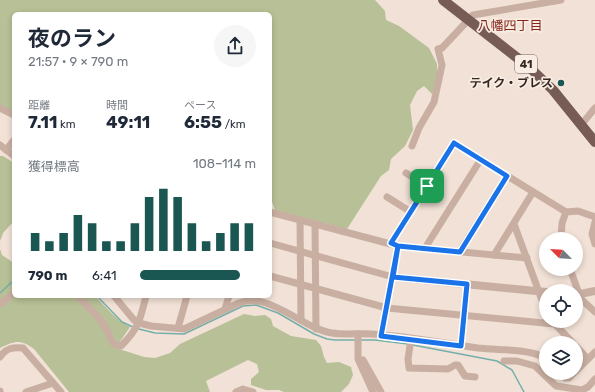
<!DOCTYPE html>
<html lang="ja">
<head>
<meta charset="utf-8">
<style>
	body { margin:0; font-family:Rubik,"Noto Sans JP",sans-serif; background:#f6f6f7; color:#1f2937; height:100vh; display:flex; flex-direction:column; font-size:15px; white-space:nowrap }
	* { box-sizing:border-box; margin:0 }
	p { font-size:13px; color:#747a83 }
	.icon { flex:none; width:22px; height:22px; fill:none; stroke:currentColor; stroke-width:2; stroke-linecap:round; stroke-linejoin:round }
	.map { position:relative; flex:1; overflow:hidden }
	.details { position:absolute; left:12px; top:12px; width:260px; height:286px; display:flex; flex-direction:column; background:#fff; border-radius:6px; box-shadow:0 2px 6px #0003 }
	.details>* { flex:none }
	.needle { width:26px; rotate:294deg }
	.controls { position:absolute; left:539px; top:232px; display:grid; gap:8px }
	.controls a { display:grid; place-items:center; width:44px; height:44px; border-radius:50%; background:#fff; box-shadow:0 2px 6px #0003; font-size:20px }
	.pin { position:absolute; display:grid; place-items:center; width:34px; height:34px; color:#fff; margin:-17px; border-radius:8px; box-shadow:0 2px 6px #0006 }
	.round { display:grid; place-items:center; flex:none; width:42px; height:42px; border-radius:21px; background:#f6f6f7 }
	.overview { display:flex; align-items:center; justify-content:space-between; height:68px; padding:0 16px }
	h1 { font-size:22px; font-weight:700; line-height:30px }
	.metrics { display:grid; grid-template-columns:repeat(3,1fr); gap:6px; height:68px; padding:4px 16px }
	.metrics div { display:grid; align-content:center }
	.metrics b { font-size:17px; font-weight:700 }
	.metrics small { font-size:11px; font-weight:400 }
	.metrics p { font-size:11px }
	.chart { height:112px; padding:8px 16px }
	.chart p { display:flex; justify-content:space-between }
	.chart svg { width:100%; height:72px; margin-top:4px; stroke:#1a5652; stroke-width:6 }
	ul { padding:0 16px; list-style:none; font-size:13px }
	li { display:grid; grid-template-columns:64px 48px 1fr; align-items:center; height:30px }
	li i { height:10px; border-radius:5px; background:#1a5652 }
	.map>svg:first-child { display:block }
	.green { fill:#b7c096 }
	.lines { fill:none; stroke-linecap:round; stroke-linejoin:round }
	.stream { stroke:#75afaa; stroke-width:1.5 }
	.minor { stroke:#c9afa2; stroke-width:7 }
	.tertiary { stroke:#c9afa2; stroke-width:8 }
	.primary { stroke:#765c55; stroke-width:10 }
	.route-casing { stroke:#fff; stroke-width:8 }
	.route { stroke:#1a73e8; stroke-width:5 }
	.poi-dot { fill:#1a5652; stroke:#f9ece2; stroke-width:1.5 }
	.labels { text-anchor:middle; stroke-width:3.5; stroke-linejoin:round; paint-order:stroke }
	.shield { fill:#f9ece2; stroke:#6f635e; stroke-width:1 }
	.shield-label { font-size:11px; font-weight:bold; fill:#342825 }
	.poi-label { font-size:12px; font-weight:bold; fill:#342825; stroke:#f9ece2; text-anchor:end }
	.neighbourhood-label { font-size:13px; fill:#84281c; stroke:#f9ece2 }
</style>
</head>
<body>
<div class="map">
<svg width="595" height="392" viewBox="0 0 595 392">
	<rect width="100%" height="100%" fill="#f1e1d6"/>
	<!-- green -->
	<g class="green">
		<path d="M0 0H375L385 11 386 20 399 26 429 48 437 64V83L432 94 424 86 417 91 410 105 413 130 405 146 391 159 389 170 381 176 347 229 275 210 270 196V14H14V111L0 105Z"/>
		<path d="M0 156H3L14 163V221L3 233 0 241Z"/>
		<path d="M0 249 2 255 14 263V296H73L83 303 100 323 116 348 144 357 155 358 170 353 180 344 244 314 255 316 265 315 271 319 273 326 291 336 316 340 321 346 324 357 327 363 339 362 351 367 353 375 349 384 341 392H284L279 390H266L251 385V379L259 372 257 364 248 360 206 381 210 392H69L34 349C20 339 15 341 0 348Z"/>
		<path d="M82 296H95C106 307 116 320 130 327L119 343H117Z"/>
	</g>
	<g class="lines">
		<!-- stream -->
		<g class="stream">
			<path d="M0 293 14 280"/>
			<path d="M97 296 122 322 133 327"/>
			<path d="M139 329 155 333 184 334 243 306 256 305 278 313 314 334 327 339 335 340H356"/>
			<path d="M360 340H375L408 344"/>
			<path d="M413 345 497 361 512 370 524 392"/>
		</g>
		<!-- minor -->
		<g class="minor">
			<path d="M0 108 14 115"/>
			<path d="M581 125 595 108"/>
			<path d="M0 145 14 156"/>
			<path d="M412 146 419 128 434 102 442 65 438 49 442 48 473 15 561 0"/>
			<path d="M6 150 14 140"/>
			<path d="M406 173 427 186"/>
			<path d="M387 197 411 212"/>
			<path d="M270 212 398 246 527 258"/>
			<path d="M300 220 301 320"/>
			<path d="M595 222 592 234 595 244"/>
			<path d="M315 224 316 329"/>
			<path d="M514 224 546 311"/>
			<path d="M561 239 562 223 566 212 578 211 595 217"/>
			<path d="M270 243 393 277"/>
			<path d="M391 243 454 143 566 212"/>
			<path d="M425 248 481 159"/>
			<path d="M459 252 507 176"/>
			<path d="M494 255 533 192"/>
			<path d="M570 269 581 299 595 312"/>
			<path d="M270 276 387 308 554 324"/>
			<path d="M78 296 99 318 107 330 112 342 116 345 121 346C139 328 140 320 146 296"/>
			<path d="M114 296 134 320 139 323 151 326 184 329 239 303C269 291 303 329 332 333 345 335 359 333 372 334 407 336 443 343 478 348 496 350 515 349 532 353 538 354 542 356 546 359"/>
			<path d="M0 304 14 293"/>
			<path d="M225 309 229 296"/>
			<path d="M552 321 573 343"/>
			<path d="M178 328 187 296"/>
			<path d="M358 334V359L373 392"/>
			<path d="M381 335 398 246"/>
			<path d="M411 339 408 359 409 368 448 369 455 365H458L465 376 475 377"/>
			<path d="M461 345 467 284"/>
			<path d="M576 346 588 359"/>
			<path d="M0 357C6 348 13 347 23 348L61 392"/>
			<path d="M363 360 381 392"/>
			<path d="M504 361H517L535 366 556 386 582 390 588 387 595 379"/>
			<path d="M576 371 595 352"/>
			<path d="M560 373 565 378H569L574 373"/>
			<path d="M0 391V392"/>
			<path d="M26 392 53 383"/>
			<path d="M236 392 243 389 253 392"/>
		</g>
		<!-- tertiary -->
		<g class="tertiary">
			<path d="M393 277 546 292"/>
			<path d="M576 295 595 291"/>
		</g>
		<!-- primary -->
		<path class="primary" d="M443 0 529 67 553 90 595 142"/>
	</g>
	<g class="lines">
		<!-- route casing -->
		<g class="route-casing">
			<path id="route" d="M427 186 391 243 398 246 381 336 461 346 467 284 393 277 398 246 460 252 507 176 454 143 427 186"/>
		</g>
		<!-- route -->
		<use href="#route" class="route"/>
	</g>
	<!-- markers -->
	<circle class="poi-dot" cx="561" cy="83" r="4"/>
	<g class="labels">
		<!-- shield labels -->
		<rect class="shield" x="515" y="55" width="22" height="18" rx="3"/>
		<g class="shield-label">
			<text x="526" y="68">41</text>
		</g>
		<!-- poi labels -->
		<g class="poi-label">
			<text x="553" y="87">テイク・ブレス</text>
		</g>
		<!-- neighbourhood labels -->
		<g class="neighbourhood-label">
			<text x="510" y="30">八幡四丁目</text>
		</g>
	</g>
</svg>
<div class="controls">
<a><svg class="needle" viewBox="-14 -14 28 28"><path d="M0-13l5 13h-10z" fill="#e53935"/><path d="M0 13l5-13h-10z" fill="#747a83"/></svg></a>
<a><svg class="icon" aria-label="locate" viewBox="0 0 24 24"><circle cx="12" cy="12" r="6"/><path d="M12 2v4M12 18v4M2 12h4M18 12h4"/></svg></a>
<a><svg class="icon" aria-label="layers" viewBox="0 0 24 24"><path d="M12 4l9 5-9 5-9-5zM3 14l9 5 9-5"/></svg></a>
</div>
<div class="pin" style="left:427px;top:186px;background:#1e9e55"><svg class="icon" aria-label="arrive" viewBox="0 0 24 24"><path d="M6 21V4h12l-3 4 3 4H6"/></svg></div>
<section class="details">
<div class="overview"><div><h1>夜のラン</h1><p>21:57 · 9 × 790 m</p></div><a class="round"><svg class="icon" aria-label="share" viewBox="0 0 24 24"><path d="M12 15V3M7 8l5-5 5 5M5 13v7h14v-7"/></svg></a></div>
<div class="metrics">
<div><p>距離</p><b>7.11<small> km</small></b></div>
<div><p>時間</p><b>49:11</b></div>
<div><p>ペース</p><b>6:55<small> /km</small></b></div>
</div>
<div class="chart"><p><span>獲得標高</span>108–114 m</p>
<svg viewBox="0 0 160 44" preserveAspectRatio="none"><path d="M5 44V33M15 44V38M25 44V33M35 44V22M45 44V27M55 44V38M65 44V38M75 44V27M85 44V11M95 44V6M105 44V11M115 44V27M125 44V38M135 44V33M145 44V27M155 44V27"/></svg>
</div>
<ul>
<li><b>790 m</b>6:41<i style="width:86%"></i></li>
</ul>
</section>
</div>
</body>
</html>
